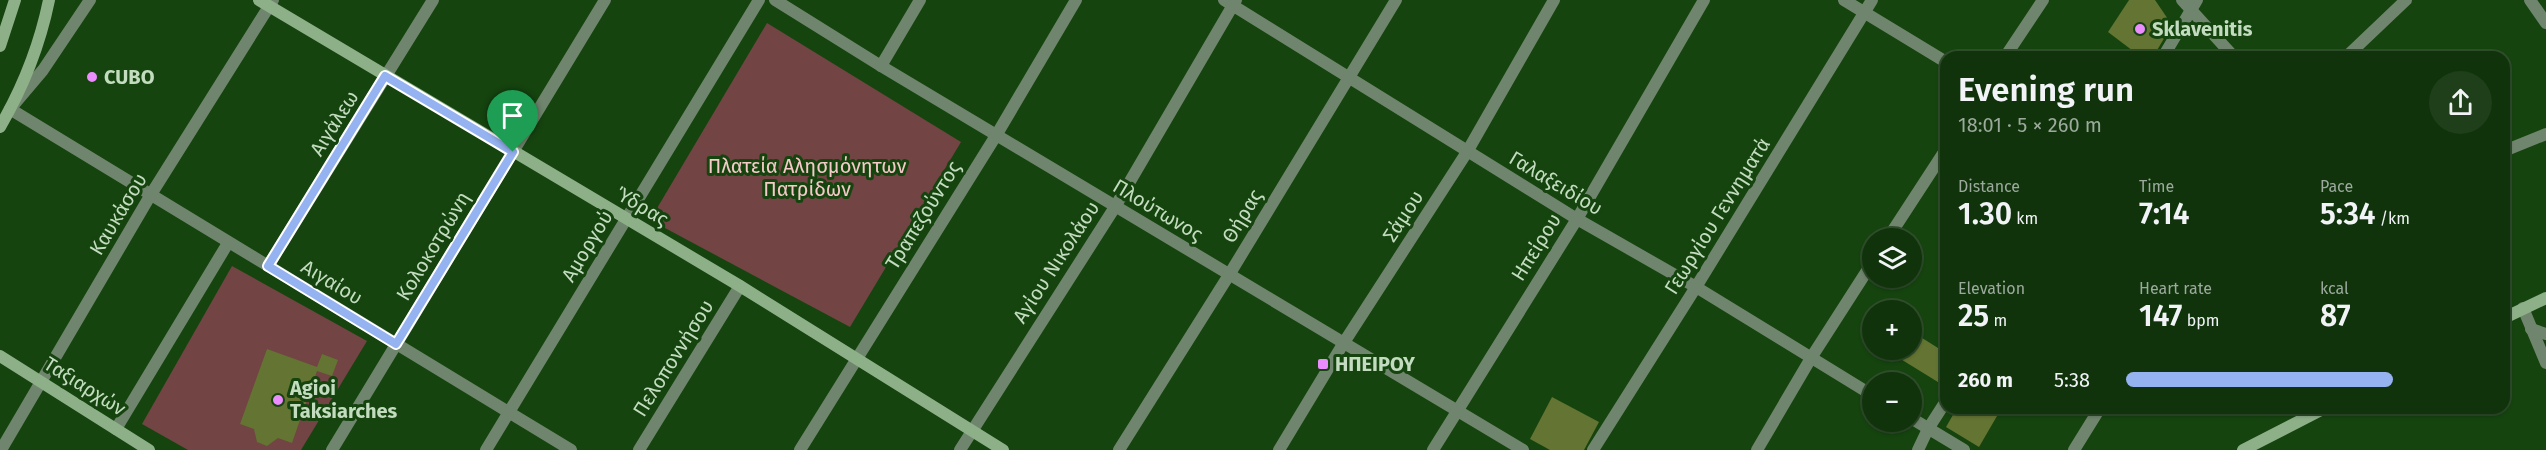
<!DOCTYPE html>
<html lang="en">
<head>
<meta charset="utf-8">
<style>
	body { margin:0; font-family:"Fira Sans",sans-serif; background:#1e3f19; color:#f1f3f6; height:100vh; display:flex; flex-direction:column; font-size:22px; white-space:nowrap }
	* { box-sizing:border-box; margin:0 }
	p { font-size:20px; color:#9caa9d }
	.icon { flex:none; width:33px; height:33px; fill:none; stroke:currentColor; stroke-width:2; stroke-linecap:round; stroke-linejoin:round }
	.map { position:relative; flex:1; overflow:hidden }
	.side { position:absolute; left:1940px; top:51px; width:570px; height:363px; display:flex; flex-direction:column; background:#10330b; border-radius:18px; box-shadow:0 2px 4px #0004,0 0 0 2px #304e2c }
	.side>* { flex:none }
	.fabs { position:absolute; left:1862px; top:228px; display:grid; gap:12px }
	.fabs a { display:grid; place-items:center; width:60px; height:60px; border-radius:50%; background:#10330b; box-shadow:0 2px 4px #0004,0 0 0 2px #304e2c; font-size:30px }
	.pin { position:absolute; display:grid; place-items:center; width:51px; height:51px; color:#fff; margin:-62px -26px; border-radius:50% 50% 50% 0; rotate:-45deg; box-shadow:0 0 6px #0007 }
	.pin .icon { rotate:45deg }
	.round { display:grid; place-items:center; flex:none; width:63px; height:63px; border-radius:32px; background:#1e3f19 }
	.overview { display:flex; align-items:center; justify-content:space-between; height:102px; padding:0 18px }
	h1 { font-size:33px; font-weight:600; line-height:45px }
	.metrics { display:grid; grid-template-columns:repeat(3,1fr); gap:9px; height:102px; padding:6px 18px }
	.metrics div { display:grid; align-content:center }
	.metrics b { font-size:30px; font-weight:600 }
	.metrics small { font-size:16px; font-weight:400 }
	.metrics p { font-size:16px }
	ul { padding:0 18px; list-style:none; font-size:20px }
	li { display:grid; grid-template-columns:96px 72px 1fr; align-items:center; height:45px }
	li i { height:15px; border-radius:8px; background:#95b2f1 }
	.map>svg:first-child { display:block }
	.green { fill:#724443 }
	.building { fill:#647432 }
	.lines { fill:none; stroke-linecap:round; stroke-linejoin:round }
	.street { stroke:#70856d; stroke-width:12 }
	.secondary { stroke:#8eb089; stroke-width:12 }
	.route-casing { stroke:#fff; stroke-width:12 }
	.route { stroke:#95b2f1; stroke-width:8 }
	.poi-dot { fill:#eb8dfc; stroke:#15440f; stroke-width:2 }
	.labels { text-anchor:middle; stroke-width:6; stroke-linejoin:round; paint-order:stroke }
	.poi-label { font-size:20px; font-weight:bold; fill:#c3dcbf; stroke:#15440f; text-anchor:start }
	.street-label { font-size:20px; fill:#c3dcbf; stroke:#15440f }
	.park-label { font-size:20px; fill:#f5cac8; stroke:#15440f }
</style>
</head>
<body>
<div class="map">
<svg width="2546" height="450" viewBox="0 0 2546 450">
	<rect width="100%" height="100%" fill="#15440f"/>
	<!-- green -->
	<g class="green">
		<path d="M767 23 961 142 850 327 650 220Z"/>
		<path d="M232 266 367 341 301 450H188L142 424Z"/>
	</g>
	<!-- building -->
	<g class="building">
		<path d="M2129 0H2155L2172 25 2153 57H2141L2108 32Z"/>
		<path d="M1911 331 1946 353V387L1886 350H1911Z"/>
		<path d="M267 349 317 367 322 354 338 360 332 376 317 371 292 443 278 438 267 446 257 442 254 429 240 424Z"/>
		<path d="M1552 397 1599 422 1584 450H1550L1530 439Z"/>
		<path d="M1957 408H1983L1997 416 1979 447 1946 427Z"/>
	</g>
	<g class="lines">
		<!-- street -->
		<g class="street">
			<path d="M90 0 43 70 10 109 571 450"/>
			<path d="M775 0 881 66 1523 450"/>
			<path d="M1224 0 1577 219 1696 287 1872 395"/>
			<path d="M1844 0 1946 62"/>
			<path d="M2182 0 2234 57"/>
			<path d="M2530 0 2546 23"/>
			<path d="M2005 57 2043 0"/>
			<path d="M2163 57 2197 0"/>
			<path d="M2346 57 2406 0"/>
			<path d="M881 66 920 0"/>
			<path d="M2504 151 2546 134"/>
			<path d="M1888 238 1946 149"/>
			<path d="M268 266 433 0"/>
			<path d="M2523 308 2546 363"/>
			<path d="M2531 329 2546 334"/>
			<path d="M1911 418 1964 450"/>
			<path d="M116 429 228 243"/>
			<path d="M1 450 150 196 273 0"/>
			<path d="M332 450 605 0"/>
			<path d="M486 450 759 0"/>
			<path d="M639 450 740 286"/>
			<path d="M800 450 997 134 1076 0"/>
			<path d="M960 450 1115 207 1236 0"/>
			<path d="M1119 450 1229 275 1396 0"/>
			<path d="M1279 450 1343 344 1467 152 1554 0"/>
			<path d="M1433 450 1577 219 1704 0"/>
			<path d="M1593 450 1696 287 1872 0"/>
			<path d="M1757 450 1811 358 1872 263"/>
			<path d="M1918 450 1928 429 1946 401"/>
			<path d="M2074 450 2100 408"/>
		</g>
		<!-- secondary -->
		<g class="secondary">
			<path d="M259 0 740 286 1003 450"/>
			<path d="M0 46 15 0"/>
			<path d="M0 127C22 89 40 44 49 0"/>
			<path d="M2504 318 2546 298"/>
			<path d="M0 356 149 450"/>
			<path d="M2243 450 2325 408"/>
		</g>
	</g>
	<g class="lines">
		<!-- route casing -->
		<g class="route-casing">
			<path id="route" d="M385 76 513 152 396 344 268 266Z"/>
		</g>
		<!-- route -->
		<use href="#route" class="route"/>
	</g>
	<!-- markers -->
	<g class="poi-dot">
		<circle cx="2140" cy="29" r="6"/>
		<circle cx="92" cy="77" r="6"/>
		<rect x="1317" y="358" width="12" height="12" rx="3"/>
		<circle cx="278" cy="400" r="6"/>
	</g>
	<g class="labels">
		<!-- poi labels -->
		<g class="poi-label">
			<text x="2152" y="36">Sklavenitis</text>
			<text x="104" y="84">CUBO</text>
			<text x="1335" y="371">ΗΠΕΙΡΟΥ</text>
			<text x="290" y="395">Agioi<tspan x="290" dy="23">Taksiarches</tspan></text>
		</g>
		<!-- street labels -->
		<g class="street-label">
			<text transform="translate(334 123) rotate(-58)" y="7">Αιγάλεω</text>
			<text transform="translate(1556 183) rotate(31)" y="7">Γαλαξειδίου</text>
			<text transform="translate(642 206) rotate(31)" y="7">Ύδρας</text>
			<text transform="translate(1158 210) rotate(31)" y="7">Πλούτωνος</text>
			<text transform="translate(118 214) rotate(-59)" y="7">Καυκάσου</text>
			<text transform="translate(923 215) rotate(-58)" y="7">Τραπεζούντος</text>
			<text transform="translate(1242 216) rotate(-59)" y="7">Θήρας</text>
			<text transform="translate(1403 216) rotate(-57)" y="7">Σάμου</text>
			<text transform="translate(1717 216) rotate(-58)" y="7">Γεωργίου Γεννηματά</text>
			<text transform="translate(433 246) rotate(-59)" y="7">Κολοκοτρώνη</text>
			<text transform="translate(587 246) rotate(-59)" y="7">Αμοργού</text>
			<text transform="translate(1536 247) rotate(-58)" y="7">Ηπείρου</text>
			<text transform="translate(1056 262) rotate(-57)" y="7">Αγίου Νικολάου</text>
			<text transform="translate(332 282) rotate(31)" y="7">Αιγαίου</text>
			<text transform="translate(673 358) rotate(-58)" y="7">Πελοποννήσου</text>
			<text transform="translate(85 386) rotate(32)" y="7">Ταξιαρχών</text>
		</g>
		<!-- park labels -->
		<g class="park-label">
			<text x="807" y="173">Πλατεία Αλησμόνητων<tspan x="807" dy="23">Πατρίδων</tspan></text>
		</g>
	</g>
</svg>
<div class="fabs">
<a><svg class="icon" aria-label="layers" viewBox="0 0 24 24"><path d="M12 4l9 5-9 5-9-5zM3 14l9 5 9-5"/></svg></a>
<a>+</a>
<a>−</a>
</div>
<div class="pin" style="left:513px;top:152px;background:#1e9e55"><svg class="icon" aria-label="arrive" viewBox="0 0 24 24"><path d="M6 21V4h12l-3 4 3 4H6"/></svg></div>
<section class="side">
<div class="overview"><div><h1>Evening run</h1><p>18:01 · 5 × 260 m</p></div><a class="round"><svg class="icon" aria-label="share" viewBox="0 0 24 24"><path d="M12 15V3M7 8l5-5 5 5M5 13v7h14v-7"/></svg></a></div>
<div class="metrics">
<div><p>Distance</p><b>1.30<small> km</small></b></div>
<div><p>Time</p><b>7:14</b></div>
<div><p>Pace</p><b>5:34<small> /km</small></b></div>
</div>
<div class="metrics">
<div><p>Elevation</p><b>25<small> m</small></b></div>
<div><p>Heart rate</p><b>147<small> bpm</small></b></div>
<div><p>kcal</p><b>87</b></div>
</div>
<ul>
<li><b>260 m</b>5:38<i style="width:73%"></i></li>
</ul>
</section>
</div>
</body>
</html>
